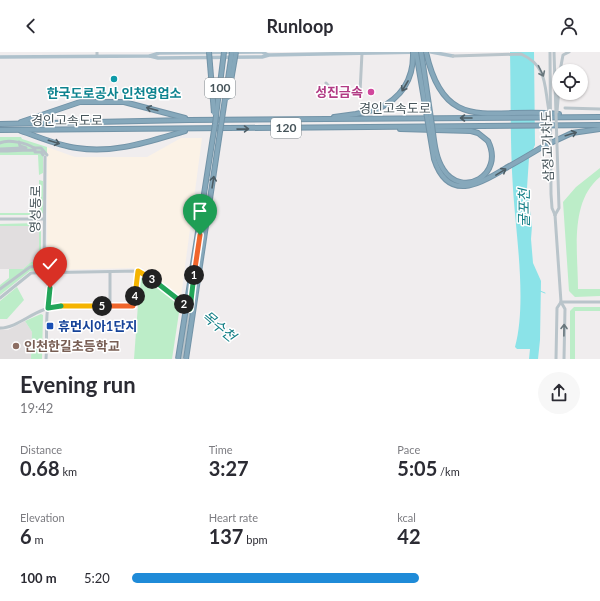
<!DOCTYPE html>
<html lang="en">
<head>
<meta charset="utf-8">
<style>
	body { margin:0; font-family:Lato,"Noto Sans KR",sans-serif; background:#f7f7f7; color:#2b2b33; height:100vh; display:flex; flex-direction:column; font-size:15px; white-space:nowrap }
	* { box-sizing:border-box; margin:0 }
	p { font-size:13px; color:#7c7c81 }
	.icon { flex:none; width:22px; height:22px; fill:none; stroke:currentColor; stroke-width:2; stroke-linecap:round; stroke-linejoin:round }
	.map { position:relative; height:307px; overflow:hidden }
	.sheet { display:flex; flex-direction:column; background:#fff; flex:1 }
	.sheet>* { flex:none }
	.controls { position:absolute; left:552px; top:12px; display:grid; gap:8px }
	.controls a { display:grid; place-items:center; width:36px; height:36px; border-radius:50%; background:#fff; box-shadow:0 1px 3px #0004; font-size:20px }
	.pin { position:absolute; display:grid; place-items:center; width:34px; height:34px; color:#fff; margin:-41px -17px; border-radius:50% 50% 50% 0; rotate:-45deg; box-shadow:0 0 4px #0007 }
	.pin .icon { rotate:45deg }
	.km { position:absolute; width:20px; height:20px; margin:-10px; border-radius:50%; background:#222; color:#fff; font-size:11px; line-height:20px; text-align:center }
	.round { display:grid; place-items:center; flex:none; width:42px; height:42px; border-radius:21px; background:#f7f7f7 }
	.headline { display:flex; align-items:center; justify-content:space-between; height:68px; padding:0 20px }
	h1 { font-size:22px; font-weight:700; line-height:30px }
	.figures { display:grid; grid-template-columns:repeat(3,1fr); gap:6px; height:68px; padding:4px 20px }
	.figures div { display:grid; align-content:center }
	.figures b { font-size:20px; font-weight:700 }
	.figures small { font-size:11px; font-weight:400 }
	.figures p { font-size:11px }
	ul { padding:0 20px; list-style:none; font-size:13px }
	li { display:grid; grid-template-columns:64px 48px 1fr; align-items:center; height:30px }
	li i { height:10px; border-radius:5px; background:#1f8bd8 }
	header { display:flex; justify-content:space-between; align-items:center; height:52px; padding:0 20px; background:#fff; font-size:18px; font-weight:700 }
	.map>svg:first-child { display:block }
	.commercial { fill:#fbf2e6 }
	.education { fill:#e1dedf }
	.green { fill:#bcedc8 }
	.water { fill:#8be3e8 }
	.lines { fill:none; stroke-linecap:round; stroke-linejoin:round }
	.stream { stroke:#8be3e8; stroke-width:1 }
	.highway-casing { stroke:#7293a7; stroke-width:6 }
	.minor { stroke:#b9c4ca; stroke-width:3 }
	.major { stroke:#aec1cc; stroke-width:3.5 }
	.highway { stroke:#86a8bb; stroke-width:4 }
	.highway-bridge-casing { stroke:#7293a7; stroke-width:6; stroke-linecap:butt }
	.minor-bridge { stroke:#b9c4ca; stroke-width:3 }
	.highway-bridge { stroke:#86a8bb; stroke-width:4 }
	.oneway { stroke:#68767c }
	.oneway2 { stroke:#4c5c64 }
	.split-1-casing { stroke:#fff; stroke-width:8 }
	.split-2-casing { stroke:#fff; stroke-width:8 }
	.split-3-casing { stroke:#fff; stroke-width:8 }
	.split-4-casing { stroke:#fff; stroke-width:8 }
	.split-5-casing { stroke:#fff; stroke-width:8 }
	.split-6-casing { stroke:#fff; stroke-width:8 }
	.split-7-casing { stroke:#fff; stroke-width:8 }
	.split-1 { stroke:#f0652b; stroke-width:5 }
	.split-2 { stroke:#22a559; stroke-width:5 }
	.split-3 { stroke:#22a559; stroke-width:5 }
	.split-4 { stroke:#f5b400; stroke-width:5 }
	.split-5 { stroke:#f0652b; stroke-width:5 }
	.split-6 { stroke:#f5b400; stroke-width:5 }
	.split-7 { stroke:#22a559; stroke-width:5 }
	.culture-dot { fill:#0f9aa8; stroke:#fff; stroke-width:1.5 }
	.hotel-dot { fill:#d1479c; stroke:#fff; stroke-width:1.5 }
	.transit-dot { fill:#1a4fb4; stroke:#fff; stroke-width:1.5 }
	.education-dot { fill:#8d6e63; stroke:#fff; stroke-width:1.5 }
	.labels { text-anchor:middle; stroke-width:3; stroke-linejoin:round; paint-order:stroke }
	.shield { fill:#fff; stroke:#7e878c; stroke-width:1 }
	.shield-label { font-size:12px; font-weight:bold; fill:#46545a }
	.hotel-label { font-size:13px; font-weight:bold; fill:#b23c85; stroke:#fff; text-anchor:end }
	.culture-label { font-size:13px; font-weight:bold; fill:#0d838f; stroke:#fff }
	.street-label { font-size:13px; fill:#46545a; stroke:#fff }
	.transit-label { font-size:13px; font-weight:bold; fill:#164399; stroke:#fff; text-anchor:start }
	.education-label { font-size:13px; font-weight:bold; fill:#785e54; stroke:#fff; text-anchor:start }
	.water-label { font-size:14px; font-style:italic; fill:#117e85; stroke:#fff }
</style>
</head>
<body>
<header><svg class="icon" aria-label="back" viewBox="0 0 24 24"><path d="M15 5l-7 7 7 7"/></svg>Runloop<svg class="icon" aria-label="person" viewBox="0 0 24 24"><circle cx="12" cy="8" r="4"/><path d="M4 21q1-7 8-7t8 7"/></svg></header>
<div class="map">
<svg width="600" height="307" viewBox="0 0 600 307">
	<rect width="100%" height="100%" fill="#f0edee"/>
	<!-- commercial -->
	<path class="commercial" d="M181 86H202L181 245 142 216 47 218V95L75 105H147Z"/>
	<!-- education -->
	<g class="education">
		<path d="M0 174H39V210H31L23 217H0Z"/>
		<path d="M25 269 32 280 31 307H0V277L8 278Z"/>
	</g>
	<!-- green -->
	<g class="green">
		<path d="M0 85H21L22 87 47 95V103H43V121L39 123 38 103H0Z"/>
		<path d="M600 116V125C569 150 578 201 578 237H600V244L575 245 569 239 563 150 576 135Z"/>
		<path d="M39 128 43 129V161L40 163H0V161H39Z"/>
		<path d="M39 171 41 174V218L30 219 0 243V233L9 226V217H23L31 210H39V174H0V172Z"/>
		<path d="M144 223 180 254 172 307H134L140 225Z"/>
		<path d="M17 235 24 248 7 267H0V249Z"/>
		<path d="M574 255H600V259H575V307H570V259Z"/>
		<path d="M41 262 43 263 42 307H31L32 280 25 269Z"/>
	</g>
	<!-- water -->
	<path class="water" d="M510 0H534L535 93 529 106 527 136 532 174 531 187 533 211 541 229 540 288 538 307H529L530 297H517L515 295C527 251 516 183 513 137 510 91 511 46 510 0Z"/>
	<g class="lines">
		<!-- stream -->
		<path class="stream" d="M540 239 545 241"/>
		<!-- highway casing -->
		<g class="highway-casing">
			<g id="highway">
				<path d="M426 0C445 86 493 54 559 62"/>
				<path d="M334 65 356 62 378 57"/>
				<path d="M21 70 80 50H124L185 66"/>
				<path d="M0 72 189 68 600 65"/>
				<path d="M400 77 471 79 478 81 488 89"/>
				<path d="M0 78 600 73"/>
				<path d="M21 79C39 85 59 94 77 96 115 102 150 89 185 79"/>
				<path d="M544 94 572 81 600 77"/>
			</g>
		</g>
		<!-- minor -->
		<g class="minor">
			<path d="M97 4V0"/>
			<path d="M560 19 563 3 569 0"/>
			<path d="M326 31 333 39 360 40 362 1"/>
			<path d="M565 56 600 57"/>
			<path d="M19 90 20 94 26 96"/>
			<path d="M0 91C8 87 27 91 34 96"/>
			<path d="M34 96H41L47 103"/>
			<path d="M0 97 23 96"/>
			<path d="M0 99C12 99 23 98 35 98V100H41L43 103"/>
			<path d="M45 105 44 221C53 243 48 242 47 263 46 278 47 293 46 307"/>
			<path d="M555 163 561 250 565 257 564 307"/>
			<path d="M0 167H44"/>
			<path d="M110 220V254"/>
			<path d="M0 237 30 215 38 214 41 216"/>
			<path d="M0 246 31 221 138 219 147 223 189 257"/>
			<path d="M561 250H600"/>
			<path d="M0 276C15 276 29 263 43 258 71 248 104 258 133 254L134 252 138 219"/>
			<path d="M182 307 200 183"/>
			<path d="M556 307 557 256 561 250"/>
		</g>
		<!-- major -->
		<g class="major">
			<path d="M431 0 453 4"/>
			<path d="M150 4 158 6 262 5 269 3 424 0"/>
			<path d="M0 5 150 4 159 1 262 0 268 3"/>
		</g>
		<!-- highway -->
		<use href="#highway" class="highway"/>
		<!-- highway-bridge casing -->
		<g class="highway-bridge-casing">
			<g id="highway-bridge">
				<path d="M209 0 214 61"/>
				<path d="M416 0 434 107C448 150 479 133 506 116 519 109 532 101 544 94"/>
				<path d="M421 0C425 24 428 48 432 73 434 87 435 105 443 117 462 147 505 123 488 89"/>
				<path d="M228 46 236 0"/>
				<path d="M378 57C401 46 414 27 413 0"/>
				<path d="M178 307 215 72 224 0"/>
				<path d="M186 307 232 0"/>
			</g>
		</g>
		<!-- minor-bridge -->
		<g class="minor-bridge">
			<path d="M550 0 551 142 552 156 555 163"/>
			<path d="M554 0 559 156 555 163"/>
			<path d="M453 4 521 2C548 14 544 34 549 59"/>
			<path d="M557 60 559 36"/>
		</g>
		<!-- highway-bridge -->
		<use href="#highway-bridge" class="highway-bridge"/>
	</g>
	<!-- one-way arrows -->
	<defs><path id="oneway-shaft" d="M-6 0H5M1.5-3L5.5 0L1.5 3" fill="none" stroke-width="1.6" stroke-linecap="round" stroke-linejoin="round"/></defs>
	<g class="oneway">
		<use href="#oneway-shaft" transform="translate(541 19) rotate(64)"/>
		<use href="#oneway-shaft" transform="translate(564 278) rotate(-89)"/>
	</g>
	<g class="oneway2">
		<use href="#oneway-shaft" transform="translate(405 34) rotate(121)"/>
		<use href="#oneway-shaft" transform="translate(152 57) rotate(-165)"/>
		<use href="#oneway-shaft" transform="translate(466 66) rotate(180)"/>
		<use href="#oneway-shaft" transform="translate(243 77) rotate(-1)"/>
		<use href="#oneway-shaft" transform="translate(571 82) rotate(-17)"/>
		<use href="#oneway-shaft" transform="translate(54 90) rotate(17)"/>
		<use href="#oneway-shaft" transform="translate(501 120) rotate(-31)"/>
		<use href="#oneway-shaft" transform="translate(213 130) rotate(-81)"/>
	</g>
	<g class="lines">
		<!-- split-1 casing -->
		<g class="split-1-casing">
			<path id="split-1" d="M194 223 200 183"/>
		</g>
		<!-- split-2 casing -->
		<g class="split-2-casing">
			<path id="split-2" d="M184 252 190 257 194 223"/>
		</g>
		<!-- split-3 casing -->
		<g class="split-3-casing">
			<path id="split-3" d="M152 227 184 252"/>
		</g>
		<!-- split-4 casing -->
		<g class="split-4-casing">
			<path id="split-4" d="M135 244 138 219 152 227"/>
		</g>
		<!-- split-5 casing -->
		<g class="split-5-casing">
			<path id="split-5" d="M102 254H133L135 244"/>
		</g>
		<!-- split-6 casing -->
		<g class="split-6-casing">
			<path id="split-6" d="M61 254H102"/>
		</g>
		<!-- split-7 casing -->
		<g class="split-7-casing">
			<path id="split-7" d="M50 236 48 256 61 254"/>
		</g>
		<!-- split-1 -->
		<use href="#split-1" class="split-1"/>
		<!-- split-2 -->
		<use href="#split-2" class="split-2"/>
		<!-- split-3 -->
		<use href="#split-3" class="split-3"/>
		<!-- split-4 -->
		<use href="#split-4" class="split-4"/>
		<!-- split-5 -->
		<use href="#split-5" class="split-5"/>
		<!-- split-6 -->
		<use href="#split-6" class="split-6"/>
		<!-- split-7 -->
		<use href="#split-7" class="split-7"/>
	</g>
	<!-- markers -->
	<circle class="culture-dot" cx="114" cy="27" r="4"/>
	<circle class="hotel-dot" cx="371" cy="40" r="4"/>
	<rect class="transit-dot" x="46" y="270" width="8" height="8" rx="2"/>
	<circle class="education-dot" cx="16" cy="294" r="4"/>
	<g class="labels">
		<!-- shield labels -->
		<g class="shield">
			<rect x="205" y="26" width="30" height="20" rx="3"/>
			<rect x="271" y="66" width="30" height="20" rx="3"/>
		</g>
		<g class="shield-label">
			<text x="220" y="40">100</text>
			<text x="286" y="80">120</text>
		</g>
		<!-- hotel labels -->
		<g class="hotel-label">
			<text x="363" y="45">성진금속</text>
		</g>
		<!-- culture labels -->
		<g class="culture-label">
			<text x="114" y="46">한국도로공사 인천영업소</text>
		</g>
		<!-- street labels -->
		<g class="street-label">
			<text x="395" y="61">경인고속도로</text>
			<text x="67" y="73">경인고속도로</text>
			<text transform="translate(547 94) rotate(-92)" y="5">삼정고가차도</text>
			<text transform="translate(35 157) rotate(-89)" y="5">영성동로</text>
		</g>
		<!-- transit labels -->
		<g class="transit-label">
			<text x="58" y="279">휴먼시아1단지</text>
		</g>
		<!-- education labels -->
		<g class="education-label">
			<text x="24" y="299">인천한길초등학교</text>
		</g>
		<!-- water labels -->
		<g class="water-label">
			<text transform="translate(524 156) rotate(-90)" y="5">굴포천</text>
			<text transform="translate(219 274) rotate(40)" y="5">목수천</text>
		</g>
	</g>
</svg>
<div class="controls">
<a><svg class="icon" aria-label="locate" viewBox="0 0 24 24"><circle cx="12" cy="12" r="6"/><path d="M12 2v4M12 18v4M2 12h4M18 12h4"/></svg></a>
</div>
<div class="pin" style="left:200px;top:183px;background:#1e9e55"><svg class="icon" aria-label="arrive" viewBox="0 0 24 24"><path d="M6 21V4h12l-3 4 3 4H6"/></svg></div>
<div class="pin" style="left:50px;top:236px;background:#d93025"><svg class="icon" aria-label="check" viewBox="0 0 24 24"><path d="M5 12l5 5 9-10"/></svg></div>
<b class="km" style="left:194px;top:223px">1</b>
<b class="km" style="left:184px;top:252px">2</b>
<b class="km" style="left:152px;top:227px">3</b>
<b class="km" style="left:135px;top:244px">4</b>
<b class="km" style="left:102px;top:254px">5</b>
</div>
<section class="sheet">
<div class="headline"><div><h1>Evening run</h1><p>19:42</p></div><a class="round"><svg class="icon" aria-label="share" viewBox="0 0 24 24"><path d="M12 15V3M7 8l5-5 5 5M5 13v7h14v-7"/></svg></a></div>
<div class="figures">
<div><p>Distance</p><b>0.68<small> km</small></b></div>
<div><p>Time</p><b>3:27</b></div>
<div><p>Pace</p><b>5:05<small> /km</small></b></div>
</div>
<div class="figures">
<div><p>Elevation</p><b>6<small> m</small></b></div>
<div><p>Heart rate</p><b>137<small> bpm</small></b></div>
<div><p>kcal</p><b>42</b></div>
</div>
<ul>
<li><b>100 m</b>5:20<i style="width:64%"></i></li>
</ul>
</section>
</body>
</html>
